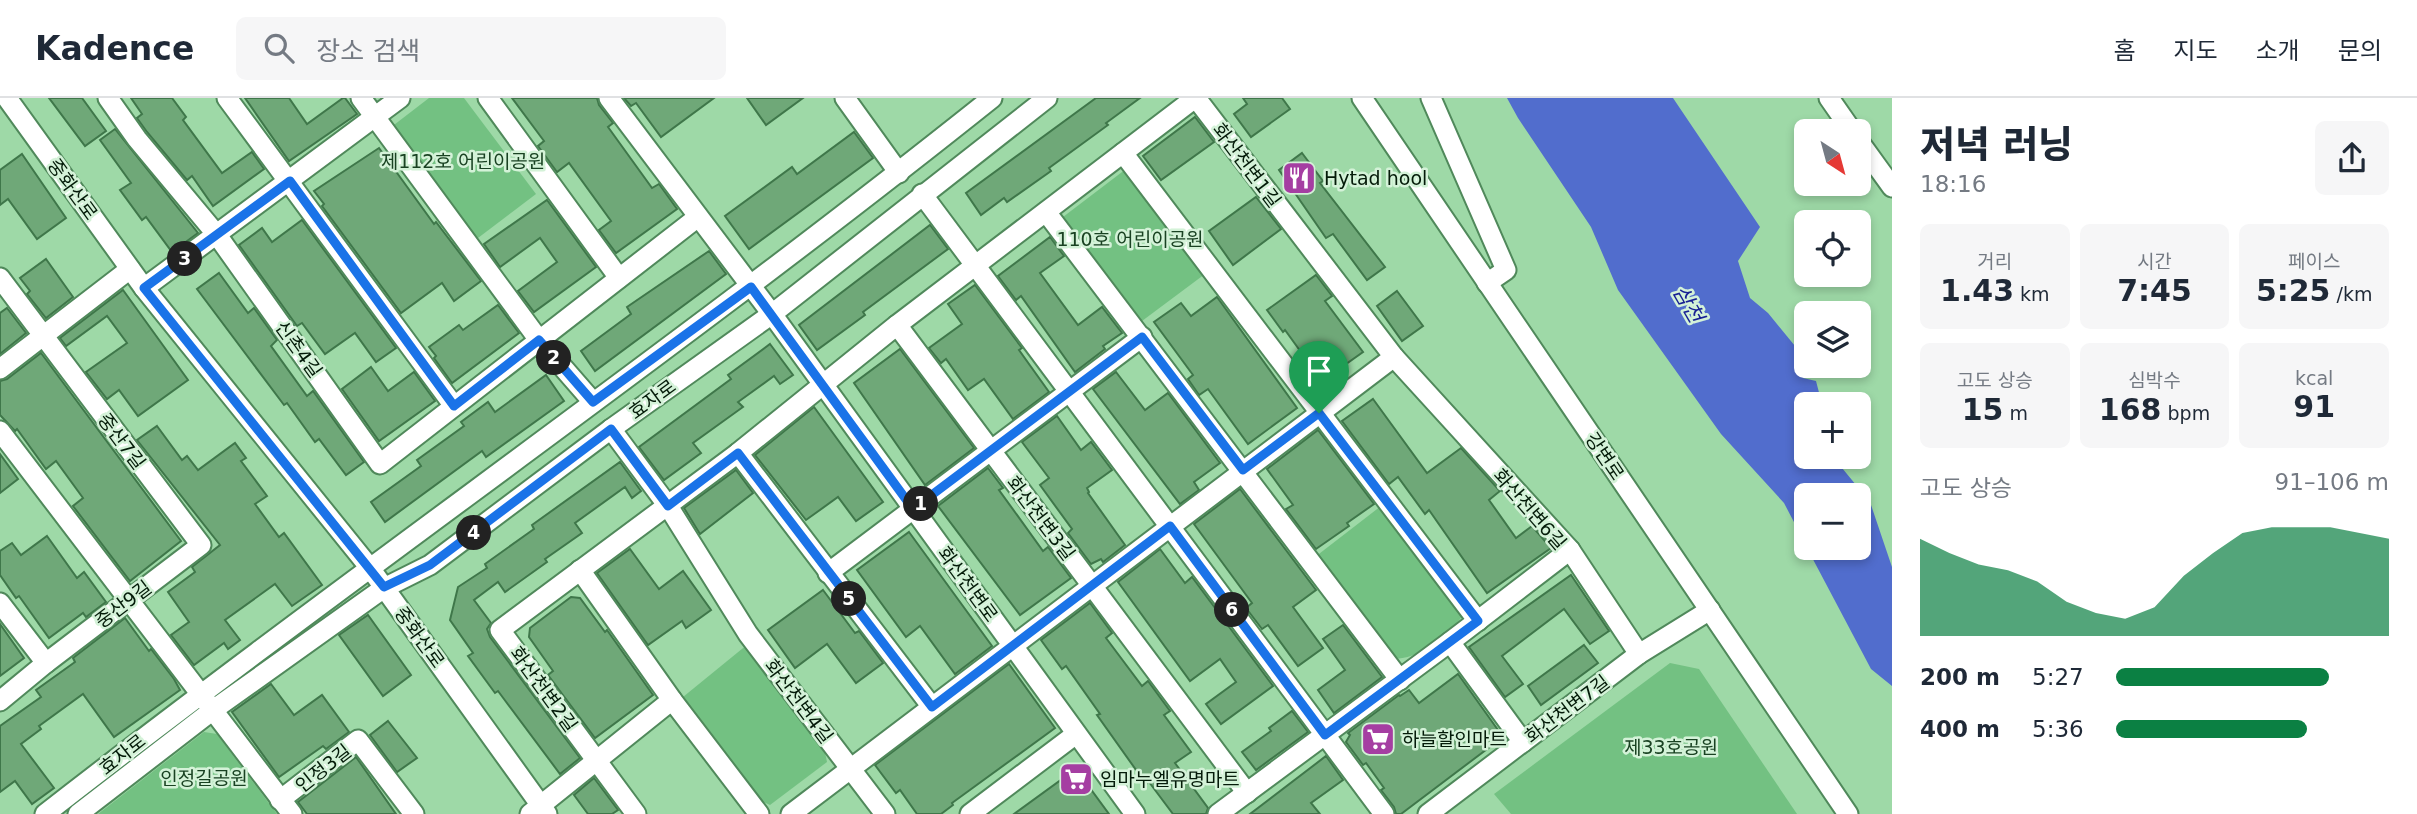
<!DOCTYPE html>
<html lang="ko">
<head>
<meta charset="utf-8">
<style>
	body { margin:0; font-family:"DejaVu Sans","Noto Sans KR",sans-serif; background:#f6f6f7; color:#1f2937; height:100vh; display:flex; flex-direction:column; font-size:26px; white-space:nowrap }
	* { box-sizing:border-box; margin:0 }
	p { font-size:23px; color:#747a83 }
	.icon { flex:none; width:38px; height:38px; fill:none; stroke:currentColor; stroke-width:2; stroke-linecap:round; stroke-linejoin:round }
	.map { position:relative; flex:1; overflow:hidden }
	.details { display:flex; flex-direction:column; background:#fff; width:525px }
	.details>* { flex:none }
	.needle { width:46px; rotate:144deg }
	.controls { position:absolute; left:1794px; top:21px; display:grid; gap:14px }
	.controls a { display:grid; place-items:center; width:77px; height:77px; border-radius:10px; background:#fff; box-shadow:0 4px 10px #0003; font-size:35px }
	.pin { position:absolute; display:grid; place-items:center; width:60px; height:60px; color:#fff; margin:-72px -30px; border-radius:50% 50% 50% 0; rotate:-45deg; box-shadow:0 0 7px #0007 }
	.pin .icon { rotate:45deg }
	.km { position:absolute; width:35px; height:35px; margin:-18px; border-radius:50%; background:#222; color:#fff; font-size:19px; line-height:35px; text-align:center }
	.round { display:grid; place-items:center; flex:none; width:74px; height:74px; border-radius:10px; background:#f6f6f7 }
	.head { display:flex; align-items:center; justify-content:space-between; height:119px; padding:0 28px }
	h1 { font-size:38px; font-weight:800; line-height:52px }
	.figures { display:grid; grid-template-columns:repeat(3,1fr); gap:10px; height:119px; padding:7px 28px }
	.figures div { display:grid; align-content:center; border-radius:10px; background:#f6f6f7; text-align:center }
	.figures b { font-size:30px; font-weight:800 }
	.figures small { font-size:19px; font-weight:400 }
	.figures p { font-size:19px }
	.chart { height:196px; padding:14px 28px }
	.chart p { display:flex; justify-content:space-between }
	.chart svg { width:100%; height:126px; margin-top:7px; fill:#0b8043; opacity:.7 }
	ul { padding:0 28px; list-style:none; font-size:23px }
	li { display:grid; grid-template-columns:112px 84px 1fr; align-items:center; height:52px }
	li i { height:18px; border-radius:9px; background:#0b8043 }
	header { display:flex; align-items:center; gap:42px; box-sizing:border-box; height:98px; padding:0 35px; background:#fff; border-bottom:2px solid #e0e1e3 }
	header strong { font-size:33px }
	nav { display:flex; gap:38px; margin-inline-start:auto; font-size:24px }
	.search { width:490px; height:63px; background:#f6f6f7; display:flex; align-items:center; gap:18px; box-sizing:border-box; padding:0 24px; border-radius:10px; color:#747a83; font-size:26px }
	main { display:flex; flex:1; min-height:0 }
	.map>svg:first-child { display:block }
	.green { fill:#73c182 }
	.water { fill:#516dcd }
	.building { fill:#6fa878; stroke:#3f774a; stroke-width:2 }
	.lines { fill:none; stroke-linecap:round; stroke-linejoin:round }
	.minor-casing { stroke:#50895b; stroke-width:23 }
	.minor { stroke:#fff; stroke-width:19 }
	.route-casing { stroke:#fff; stroke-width:14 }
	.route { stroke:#1a73e8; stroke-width:9 }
	.labels { text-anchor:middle; stroke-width:5; stroke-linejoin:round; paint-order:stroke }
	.park-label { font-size:19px; fill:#194222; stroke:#d4f2d8 }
	.street-label { font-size:19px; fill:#041b09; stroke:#d4f2d8 }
	.poi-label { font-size:19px; fill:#041b09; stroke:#d4f2d8; text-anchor:start }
	.water-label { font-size:21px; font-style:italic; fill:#182194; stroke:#d4f2d8 }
</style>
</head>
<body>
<header>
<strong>Kadence</strong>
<div class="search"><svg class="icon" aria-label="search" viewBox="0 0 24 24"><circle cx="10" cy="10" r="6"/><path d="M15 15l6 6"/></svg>장소 검색</div>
<nav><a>홈</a><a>지도</a><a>소개</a><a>문의</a></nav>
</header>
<main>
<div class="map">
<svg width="1892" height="716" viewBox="0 0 1892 716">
	<rect width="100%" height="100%" fill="#9ed9a7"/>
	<!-- green -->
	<g class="green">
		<path d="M429 0H464L536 96 474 143 390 30Z"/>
		<path d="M1126 71 1205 176 1142 223 1063 119Z"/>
		<path d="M1381 408 1463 517C1447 540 1420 561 1392 561L1315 459Z"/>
		<path d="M748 546 823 645 827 664 770 707 759 702 683 599Z"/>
		<path d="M1670 565 1699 571 1797 716H1511L1494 696Z"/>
		<path d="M204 634 217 636 277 716H98Z"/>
	</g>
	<!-- water -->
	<path class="water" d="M1507 0H1673L1760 129 1738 163 1750 200 1768 215 1795 248 1806 234V242L1794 258 1803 280 1816 283 1822 306H1806V359H1833L1870 404 1892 469V588L1871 571 1807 450H1858V397H1806V447L1784 405 1721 336 1618 192 1591 129 1518 20Z"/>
	<!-- building -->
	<g class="building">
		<path d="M49 0H82L106 33 85 48Z"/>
		<path d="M131 0H172L186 19 183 22 222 75 252 54 264 71 213 108 192 78 187 82 147 34 137 20 142 16Z"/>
		<path d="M245 0H289L307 26 343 0H345L357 16 289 63Z"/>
		<path d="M512 0H597L599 7 613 25 608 29 652 90 659 86 677 111 616 155 599 132 611 123 569 65 557 74 538 48 544 43Z"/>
		<path d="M624 0H714L661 39 636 5 631 8Z"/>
		<path d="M747 0H803L766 27Z"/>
		<path d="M1096 0H1140L1106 25 1108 27 1049 70 1051 73 1007 104 1004 100 981 117 966 95Z"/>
		<path d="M1243 0H1282L1290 11 1251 39 1234 16 1247 6Z"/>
		<path d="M1195 19 1214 44 1161 82 1143 58Z"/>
		<path d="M115 31 198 135 172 154 146 119 142 122 120 92 131 85 100 42Z"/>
		<path d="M854 34 873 60 749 151 725 118 792 69 797 76Z"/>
		<path d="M379 50 434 126 436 124 481 183 454 203 442 185 401 215 322 108 324 106 314 93Z"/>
		<path d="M1302 55 1323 83 1320 85 1385 169 1367 182 1333 136 1326 140 1279 72Z"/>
		<path d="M22 56 66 120 37 141 8 101 0 107V72Z"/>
		<path d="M1256 99 1281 131 1233 167 1209 133Z"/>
		<path d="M547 102 596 169 534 214 518 193 557 164 540 140 500 169 484 146Z"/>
		<path d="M302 122 396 250 376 264 355 235 325 256 302 225 297 228 239 147 262 130 272 144Z"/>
		<path d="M930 127 948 151 863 214 865 217 817 252 799 227Z"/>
		<path d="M1050 139 1064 158 1040 175 1078 227 1102 209 1122 235 1103 248 1105 251 1075 274 1021 198 1016 202 998 178Z"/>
		<path d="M709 153 726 176 595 273 581 253 631 216 627 209Z"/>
		<path d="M46 161 73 199 46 220 27 196 30 193 20 180Z"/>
		<path d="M219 175 248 215 254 210 277 242 271 248 307 298 313 293 364 364 346 377 319 341 315 344 287 305 284 307 197 191Z"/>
		<path d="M1316 177 1332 198 1325 203 1363 254 1322 283 1285 232 1283 234 1267 212Z"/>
		<path d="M975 187 1022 250 1019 252 1049 294 1013 321 984 281 968 292 946 261 941 265 929 250 962 226 948 206Z"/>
		<path d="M123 192 188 282 138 318 119 292 107 301 86 274 127 245 107 218 66 248 60 240Z"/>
		<path d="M1397 193 1423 228 1402 243 1377 208Z"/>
		<path d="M1217 199 1297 310 1248 346 1208 291 1199 297 1188 281 1193 277 1154 224 1181 205 1191 218Z"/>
		<path d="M498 207 519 235 452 285 434 260 436 258 429 249 459 227 463 232Z"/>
		<path d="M7 210 26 235 0 256V215Z"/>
		<path d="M770 246 793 277 780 286 774 278 738 304 743 309 693 345 701 355 664 382 639 349 731 281 728 277Z"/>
		<path d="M900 251 974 350 925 387 854 285Z"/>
		<path d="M41 255 181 443 130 483 73 408 83 400 56 363 46 371 17 331 15 333 0 317V283L7 281Z"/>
		<path d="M371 269 388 293 414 274 435 303 379 343 342 291Z"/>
		<path d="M1116 274 1145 312 1168 295 1220 365 1194 384 1199 392 1180 406 1093 291Z"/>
		<path d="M546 277 564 303 486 359 482 353 385 424 371 404 421 368 417 362 464 328 461 324 488 304 495 314Z"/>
		<path d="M1373 301 1427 375 1461 350 1500 393 1489 402 1516 440 1532 428 1551 450 1487 495 1429 412 1425 416 1398 379 1389 386 1342 323Z"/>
		<path d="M814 309 883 404 856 423 838 399 806 422 755 357Z"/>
		<path d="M1057 318 1081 352 1091 344 1112 372 1087 390 1089 394 1088 395 1125 447 1103 464 1101 461 1091 466 1068 435 1072 431 1040 387 1049 380 1022 344Z"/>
		<path d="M157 328 182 362 187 358 198 372 235 345 246 360 241 363 267 398 255 406 279 439 284 435 322 487 292 508 275 486 225 522 240 542 228 551 224 545 194 567 171 537 189 524 168 494 195 474 192 469 220 447 137 342Z"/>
		<path d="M1318 332 1374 406 1347 425 1349 428 1316 451 1286 411 1293 407 1267 371Z"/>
		<path d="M0 356 18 381 0 395Z"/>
		<path d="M620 364 641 393 632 400 625 389 575 425 582 435 545 461 547 464 505 494 498 484 474 502 491 525 487 531 490 539 580 660 560 676 498 593 495 595 468 558 473 555 450 522 458 489 487 470 485 466 534 431 532 427Z"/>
		<path d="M988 370 1003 390 999 392 1043 453 1048 449 1071 480 1020 517 938 408Z"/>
		<path d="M736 372 753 395 700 436 684 410Z"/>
		<path d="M1240 391 1316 492 1293 509 1323 550 1298 568 1268 527 1262 531 1246 510 1252 505 1194 426Z"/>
		<path d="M909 434 992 548 955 576 920 528 906 539 857 472Z"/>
		<path d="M47 438 77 480 84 474 106 504 86 519 83 515 49 540 19 498 16 500 0 477V453L12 445 21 457Z"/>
		<path d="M630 451 659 491 683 473 711 512 686 530 682 523 648 547 597 475Z"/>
		<path d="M1160 451 1185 485 1192 479 1273 588 1221 626 1206 606 1236 584 1220 561 1190 583 1118 484Z"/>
		<path d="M1571 477 1609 533 1590 546 1564 511 1502 558 1523 586 1505 599 1469 549Z"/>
		<path d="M823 492 855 535 859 533 883 565 856 585 827 546 795 570 768 532Z"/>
		<path d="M571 499 580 500 605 534 607 532 653 597 595 640 548 577 553 573 529 539 530 530Z"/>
		<path d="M1090 505 1112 535 1106 540 1142 588 1148 583 1170 613 1164 617 1191 654 1175 665 1208 710 1206 716H1173L1149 684 1146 686 1097 617 1100 616 1066 568 1062 571 1041 542Z"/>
		<path d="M368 517 411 577 383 598 339 537Z"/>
		<path d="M125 520 149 553 151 551 174 581 180 592 114 639 83 596 39 628 41 631 21 646 54 690 32 706 15 683 0 694V628L41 599 36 592 75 564 73 560Z"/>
		<path d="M0 526 24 560 0 578Z"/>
		<path d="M1343 527 1382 579 1334 615 1318 592 1345 572 1323 541Z"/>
		<path d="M1584 547 1598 565 1541 607 1528 588Z"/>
		<path d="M1009 566 1055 630 952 705 953 707 941 716H917L900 692 896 695 875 667Z"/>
		<path d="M1458 576 1503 639 1401 716H1396L1394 709 1381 692 1384 690 1366 665 1363 667 1346 644 1350 637 1348 635 1399 597 1400 598 1409 592 1419 605Z"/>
		<path d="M271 586 294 617 322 597 349 634 326 651 323 648 279 679 232 614Z"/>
		<path d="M1292 613 1308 634 1256 672 1242 654 1271 633 1269 630Z"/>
		<path d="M388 623 417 660 397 674 370 637Z"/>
		<path d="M1326 658 1343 682 1311 705 1320 716H1250Z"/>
		<path d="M356 659 396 716H307L298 704Z"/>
		<path d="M1076 671 1109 716H1014Z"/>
		<path d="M594 680 618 712 612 716H588L574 697Z"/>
	</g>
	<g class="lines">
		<!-- minor casing -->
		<g class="minor-casing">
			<g id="minor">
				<path d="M7 0 144 190 370 470 547 716"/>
				<path d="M108 0 137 41 217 137 380 366 698 119"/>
				<path d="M227 0 454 308"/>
				<path d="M361 0 539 242 593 304"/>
				<path d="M488 0 619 180"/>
				<path d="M609 0 772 216 1135 716"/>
				<path d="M845 0 899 75"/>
				<path d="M1196 0 1394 259 1570 452 1639 556"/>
				<path d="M1362 0 1848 716"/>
				<path d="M1431 0 1506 172 1487 185"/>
				<path d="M1829 0 1852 33"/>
				<path d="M1858 42 1892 89"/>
				<path d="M1123 55 1478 523"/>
				<path d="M922 96 1384 716"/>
				<path d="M1046 114 1400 582"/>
				<path d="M0 180 201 447 46 565 0 603"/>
				<path d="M144 190 400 0"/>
				<path d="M897 227 1247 695"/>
				<path d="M0 271 130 171"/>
				<path d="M611 331 668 408 748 536 885 716"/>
				<path d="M0 333 292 716"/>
				<path d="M738 355 932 609"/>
				<path d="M580 472 672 602 759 716"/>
				<path d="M828 475 1142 239"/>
				<path d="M0 505 46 565"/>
				<path d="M1450 544 1523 644"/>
				<path d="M280 702 358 642 414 716"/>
				<path d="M45 716C357 473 683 247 992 0"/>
				<path d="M78 716 213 612 384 490 430 467 611 331 772 216 1047 0"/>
				<path d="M530 716 672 602"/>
				<path d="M636 716 500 532 738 355 897 227 1195 0"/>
				<path d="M791 716 1394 259"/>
				<path d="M970 716 1076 636"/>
				<path d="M1218 716 1450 544 1570 452"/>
				<path d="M1428 716 1639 556 1710 512"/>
			</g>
		</g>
		<!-- minor -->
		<use href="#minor" class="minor"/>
	</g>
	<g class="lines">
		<!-- route casing -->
		<g class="route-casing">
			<path id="route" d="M290 83 454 308 539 242 593 304 751 189 913 411 1142 239 1243 372 1319 315 1478 523 1325 637 1170 428 932 609 738 355 668 408 611 331 430 467 384 489 144 190Z"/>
		</g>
		<!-- route -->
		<use href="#route" class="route"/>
	</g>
	<!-- icons -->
	<defs>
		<g id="restaurant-square" transform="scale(1.75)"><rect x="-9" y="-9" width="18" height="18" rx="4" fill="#a53ea2" stroke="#d4f2d8"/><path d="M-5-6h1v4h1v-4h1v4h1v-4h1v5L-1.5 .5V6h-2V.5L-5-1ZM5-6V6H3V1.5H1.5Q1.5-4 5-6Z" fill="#fff"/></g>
		<g id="supermarket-square" transform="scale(1.75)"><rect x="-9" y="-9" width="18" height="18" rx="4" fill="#a53ea2" stroke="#d4f2d8"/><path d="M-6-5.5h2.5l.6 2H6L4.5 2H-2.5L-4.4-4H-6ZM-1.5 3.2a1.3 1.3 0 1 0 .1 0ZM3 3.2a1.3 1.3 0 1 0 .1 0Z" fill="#fff"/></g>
	</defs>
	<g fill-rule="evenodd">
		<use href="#restaurant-square" x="1299" y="80"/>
		<use href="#supermarket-square" x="1378" y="641"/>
		<use href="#supermarket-square" x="1076" y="681"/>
	</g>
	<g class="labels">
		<!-- park labels -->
		<g class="park-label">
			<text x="463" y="70">제112호 어린이공원</text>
			<text x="1130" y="148">110호 어린이공원</text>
			<text x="1671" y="656">제33호공원</text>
			<text x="204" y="687">인정길공원</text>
		</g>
		<!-- street labels -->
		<g class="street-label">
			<text transform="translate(1247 67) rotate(53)" y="7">화산천변1길</text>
			<text transform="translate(73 91) rotate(54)" y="7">중화산로</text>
			<text transform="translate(299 251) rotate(54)" y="7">신촌4길</text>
			<text transform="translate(652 301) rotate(-36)" y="7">효자로</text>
			<text transform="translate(122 343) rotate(53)" y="7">중산7길</text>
			<text transform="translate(1605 358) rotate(56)" y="7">강변로</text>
			<text transform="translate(1530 411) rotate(49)" y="7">화산천변6길</text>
			<text transform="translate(1041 420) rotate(53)" y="7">화산천변3길</text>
			<text transform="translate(968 486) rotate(54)" y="7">화산천변로</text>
			<text transform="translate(123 506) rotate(-37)" y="7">중산9길</text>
			<text transform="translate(420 539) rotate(54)" y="7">중화산로</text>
			<text transform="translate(544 591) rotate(54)" y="7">화산천변2길</text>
			<text transform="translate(799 603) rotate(53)" y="7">화산천변4길</text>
			<text transform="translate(1567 611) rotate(-37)" y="7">화산천변7길</text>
			<text transform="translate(122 656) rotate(-38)" y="7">효자로</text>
			<text transform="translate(323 670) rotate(-38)" y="7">인정3길</text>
		</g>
		<!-- poi labels -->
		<g class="poi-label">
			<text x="1324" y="87">Hytad hool</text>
			<text x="1402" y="648">하늘할인마트</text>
			<text x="1100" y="688">임마누엘유명마트</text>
		</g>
		<!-- water labels -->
		<g class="water-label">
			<text transform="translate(1688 206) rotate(60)" y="7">삼천</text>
		</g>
	</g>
</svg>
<div class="controls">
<a><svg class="needle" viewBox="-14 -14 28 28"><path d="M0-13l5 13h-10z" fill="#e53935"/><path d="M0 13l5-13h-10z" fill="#747a83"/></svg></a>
<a><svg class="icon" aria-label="locate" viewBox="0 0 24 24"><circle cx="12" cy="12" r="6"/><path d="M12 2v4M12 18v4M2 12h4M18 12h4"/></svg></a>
<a><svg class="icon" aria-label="layers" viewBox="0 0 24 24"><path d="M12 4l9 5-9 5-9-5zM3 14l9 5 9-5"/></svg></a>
<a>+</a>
<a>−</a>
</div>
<div class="pin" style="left:1319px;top:315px;background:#1e9e55"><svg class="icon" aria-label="arrive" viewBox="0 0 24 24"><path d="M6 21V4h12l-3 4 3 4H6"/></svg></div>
<b class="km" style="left:921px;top:406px">1</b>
<b class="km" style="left:554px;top:260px">2</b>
<b class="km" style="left:185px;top:161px">3</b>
<b class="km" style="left:474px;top:435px">4</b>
<b class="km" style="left:849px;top:501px">5</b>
<b class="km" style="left:1232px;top:512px">6</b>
</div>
<section class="details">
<div class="head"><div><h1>저녁 러닝</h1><p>18:16</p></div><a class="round"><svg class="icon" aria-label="share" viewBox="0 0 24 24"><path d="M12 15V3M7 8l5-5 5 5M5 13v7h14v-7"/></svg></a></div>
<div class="figures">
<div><p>거리</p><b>1.43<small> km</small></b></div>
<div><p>시간</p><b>7:45</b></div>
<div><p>페이스</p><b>5:25<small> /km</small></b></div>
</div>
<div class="figures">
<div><p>고도 상승</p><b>15<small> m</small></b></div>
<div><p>심박수</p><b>168<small> bpm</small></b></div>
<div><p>kcal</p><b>91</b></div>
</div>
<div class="chart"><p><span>고도 상승</span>91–106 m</p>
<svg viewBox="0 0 160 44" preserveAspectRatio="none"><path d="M0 44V10L10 15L20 19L30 21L40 25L50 32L60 36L70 38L80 34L90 23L100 15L110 8L120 6L130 6L140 6L150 8L160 10V44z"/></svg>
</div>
<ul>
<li><b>200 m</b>5:27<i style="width:78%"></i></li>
<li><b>400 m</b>5:36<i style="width:70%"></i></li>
</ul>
</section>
</main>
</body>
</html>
